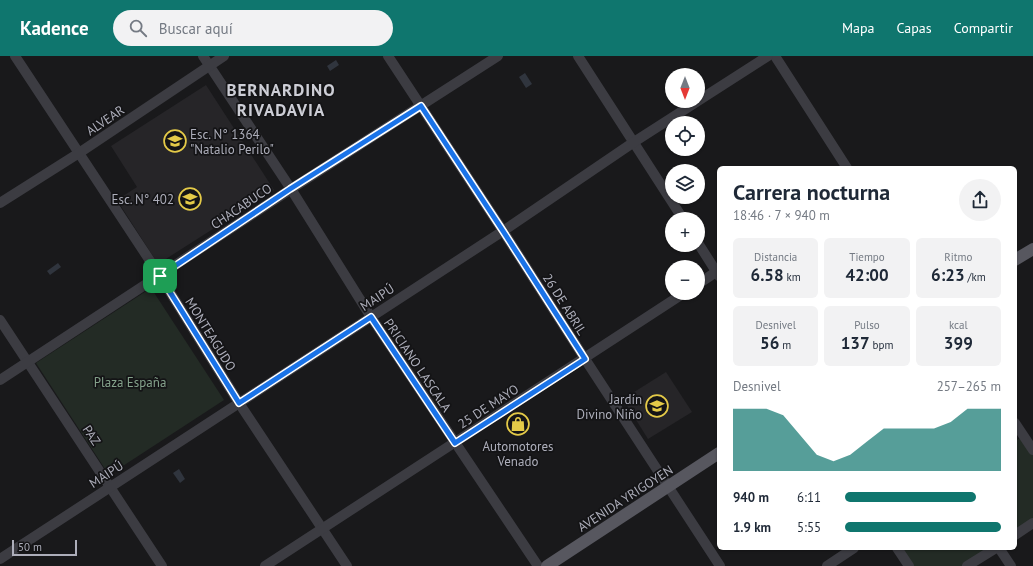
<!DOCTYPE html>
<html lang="es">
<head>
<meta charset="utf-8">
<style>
	body { margin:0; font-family:"PT Sans",sans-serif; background:#f2f2f3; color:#1f2937; height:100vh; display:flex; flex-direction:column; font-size:15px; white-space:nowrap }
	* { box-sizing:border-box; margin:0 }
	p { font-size:13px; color:#747a83 }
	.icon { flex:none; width:22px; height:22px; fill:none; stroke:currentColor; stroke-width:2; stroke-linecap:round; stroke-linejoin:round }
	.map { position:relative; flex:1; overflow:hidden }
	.sheet { position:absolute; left:717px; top:110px; width:300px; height:384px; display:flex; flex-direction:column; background:#fff; border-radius:6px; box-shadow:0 1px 3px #0004 }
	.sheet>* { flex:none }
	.needle { width:26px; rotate:180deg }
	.tools { position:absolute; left:665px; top:12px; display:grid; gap:8px }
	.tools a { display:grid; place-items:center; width:40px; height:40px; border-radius:50%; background:#fff; box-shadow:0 1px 3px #0004; font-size:20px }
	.scale { position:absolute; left:12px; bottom:10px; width:65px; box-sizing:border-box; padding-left:4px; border:2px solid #adaeba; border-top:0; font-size:11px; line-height:14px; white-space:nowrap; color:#adaeba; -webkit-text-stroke:3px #141416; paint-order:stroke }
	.pin { position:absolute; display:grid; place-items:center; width:34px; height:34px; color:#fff; margin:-17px; border-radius:8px; box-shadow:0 2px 6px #0006 }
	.round { display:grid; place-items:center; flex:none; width:42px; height:42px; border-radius:21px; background:#f2f2f3 }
	.head { display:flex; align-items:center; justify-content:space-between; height:68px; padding:0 16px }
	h1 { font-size:22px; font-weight:800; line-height:30px }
	.metrics { display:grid; grid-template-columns:repeat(3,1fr); gap:6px; height:68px; padding:4px 16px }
	.metrics div { display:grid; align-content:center; border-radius:6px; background:#f2f2f3; text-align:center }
	.metrics b { font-size:17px; font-weight:800 }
	.metrics small { font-size:11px; font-weight:400 }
	.metrics p { font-size:11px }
	.chart { height:112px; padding:8px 16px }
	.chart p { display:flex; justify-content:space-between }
	.chart svg { width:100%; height:72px; margin-top:4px; fill:#0f766e; opacity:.7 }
	ul { padding:0 16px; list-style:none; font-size:13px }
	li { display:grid; grid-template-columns:64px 48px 1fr; align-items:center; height:30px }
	li i { height:10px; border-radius:5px; background:#0f766e }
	header { display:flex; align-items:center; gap:24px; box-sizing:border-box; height:56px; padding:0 20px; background:#0f766e; color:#fff }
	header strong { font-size:19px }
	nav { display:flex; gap:22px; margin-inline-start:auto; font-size:14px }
	.search { width:280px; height:36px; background:#f2f2f3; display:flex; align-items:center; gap:10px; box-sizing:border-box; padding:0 14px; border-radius:22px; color:#747a83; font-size:15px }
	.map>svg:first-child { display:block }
	.built { fill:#262528 }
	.green { fill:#232b25 }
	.water { fill:#30353e }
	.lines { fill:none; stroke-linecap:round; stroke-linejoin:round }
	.minor { stroke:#3c3c42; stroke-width:10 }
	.major { stroke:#57575f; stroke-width:12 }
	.route-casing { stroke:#fff; stroke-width:8 }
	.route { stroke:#1a73e8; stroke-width:5 }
	.labels { text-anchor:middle; stroke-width:3.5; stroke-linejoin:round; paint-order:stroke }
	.street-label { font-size:13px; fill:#adaeba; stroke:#141416 }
	.poi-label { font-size:13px; fill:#adaeba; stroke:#141416; text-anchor:end }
	.park-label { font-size:13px; fill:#85a38c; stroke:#141416 }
	.district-label { font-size:17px; font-weight:bold; letter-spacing:1px; fill:#cdced6; stroke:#141416 }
</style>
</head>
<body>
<header>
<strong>Kadence</strong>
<div class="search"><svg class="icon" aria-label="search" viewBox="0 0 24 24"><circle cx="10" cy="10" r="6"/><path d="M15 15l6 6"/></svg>Buscar aquí</div>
<nav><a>Mapa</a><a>Capas</a><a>Compartir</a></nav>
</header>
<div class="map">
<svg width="1033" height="510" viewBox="0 0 1033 510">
	<rect width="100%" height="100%" fill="#19191b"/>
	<!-- built -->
	<g class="built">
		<path d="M206 29 274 134 158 208 117 144 137 131 111 90Z"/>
		<path d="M666 316 692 356 648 383 623 343Z"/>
	</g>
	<!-- green -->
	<g class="green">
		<path d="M151 232 224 344 109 419 36 307Z"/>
		<path d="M1024 380 1033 394V466L1015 478V385Z"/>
		<path d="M897 492H993L966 510H909Z"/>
	</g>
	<!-- water -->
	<g class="water">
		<path d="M336 4 339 9 330 15 327 10Z"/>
		<path d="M525 17 532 28 526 32 519 21Z"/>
		<path d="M58 207 61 211 50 219 47 215Z"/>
		<path d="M179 413 185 423 180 427 173 417Z"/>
	</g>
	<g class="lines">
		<!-- minor -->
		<g class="minor">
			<path d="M15 0 160 220 239 347 347 510"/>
			<path d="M203 0 291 133 371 261 538 510"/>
			<path d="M388 0 503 175 585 303 720 510"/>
			<path d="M578 0 683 163"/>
			<path d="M775 0 847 112"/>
			<path d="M0 147 79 97 224 0"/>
			<path d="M698 187 719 220"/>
			<path d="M698 228 719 214"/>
			<path d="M0 264 162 510"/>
			<path d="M0 324 291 133 498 0"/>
			<path d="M1015 367 1033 394"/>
			<path d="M1015 479 1033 467"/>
			<path d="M897 492 909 510"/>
			<path d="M999 492 1011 510"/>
			<path d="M0 503 503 175 634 86 768 0"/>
			<path d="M265 510 684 237"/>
			<path d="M827 510 854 492"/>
			<path d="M967 510 996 492"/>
		</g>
		<!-- major -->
		<g class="major">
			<path d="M1015 204 1033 193"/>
			<path d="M547 510 719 397"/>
		</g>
	</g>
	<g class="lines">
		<!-- route casing -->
		<g class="route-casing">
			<path id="route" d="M421 50 503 175 585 303 455 387 371 261 239 347 160 220 290 133Z"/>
		</g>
		<!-- route -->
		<use href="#route" class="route"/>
	</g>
	<!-- icons -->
	<defs>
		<g id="school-ring" transform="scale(1.15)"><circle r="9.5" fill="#141416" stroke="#e4ca48" stroke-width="1.5"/><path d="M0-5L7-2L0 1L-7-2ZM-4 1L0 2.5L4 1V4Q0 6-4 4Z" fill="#e4ca48"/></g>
		<g id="shop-ring" transform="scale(1.15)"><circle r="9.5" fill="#141416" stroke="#e4ca48" stroke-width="1.5"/><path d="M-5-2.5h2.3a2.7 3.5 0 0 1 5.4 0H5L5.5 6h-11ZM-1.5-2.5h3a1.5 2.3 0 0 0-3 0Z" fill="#e4ca48"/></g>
	</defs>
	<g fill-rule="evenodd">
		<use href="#school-ring" x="175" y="85"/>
		<use href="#school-ring" x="190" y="143"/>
		<use href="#school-ring" x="657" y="350"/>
		<use href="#shop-ring" x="518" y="368"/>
	</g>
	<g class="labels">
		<!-- street labels -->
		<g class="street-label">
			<text transform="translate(105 64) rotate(-34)" y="5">ALVEAR</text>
			<text transform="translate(241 150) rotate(-34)" y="5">CHACABUCO</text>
			<text transform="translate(377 241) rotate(-33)" y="5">MAIPÚ</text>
			<text transform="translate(565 248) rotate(58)" y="5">26 DE ABRIL</text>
			<text transform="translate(211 278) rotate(58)" y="5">MONTEAGUDO</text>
			<text transform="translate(418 309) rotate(56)" y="5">PRICIANO LASCALA</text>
			<text transform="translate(488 350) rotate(-33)" y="5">25 DE MAYO</text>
			<text transform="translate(92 379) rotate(57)" y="5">PAZ</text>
			<text transform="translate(106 418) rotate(-33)" y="5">MAIPÚ</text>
			<text transform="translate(625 442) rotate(-33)" y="5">AVENIDA YRIGOYEN</text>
		</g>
		<!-- poi labels -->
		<g class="poi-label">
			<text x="190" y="83" text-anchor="start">Esc. N° 1364<tspan x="190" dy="15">"Natalio Perilo"</tspan></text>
			<text x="174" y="148">Esc. N° 402</text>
			<text x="642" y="348">Jardín<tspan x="642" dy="15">Divino Niño</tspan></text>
			<text x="518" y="395" text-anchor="middle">Automotores<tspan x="518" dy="15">Venado</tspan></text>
		</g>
		<!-- park labels -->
		<g class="park-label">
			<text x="130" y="331">Plaza España</text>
		</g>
		<!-- district labels -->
		<g class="district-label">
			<text x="281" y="40">BERNARDINO<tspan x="281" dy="20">RIVADAVIA</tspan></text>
		</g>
	</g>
</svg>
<div class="tools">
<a><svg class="needle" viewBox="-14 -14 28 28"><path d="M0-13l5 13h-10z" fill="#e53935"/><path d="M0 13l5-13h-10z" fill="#747a83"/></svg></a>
<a><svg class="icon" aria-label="locate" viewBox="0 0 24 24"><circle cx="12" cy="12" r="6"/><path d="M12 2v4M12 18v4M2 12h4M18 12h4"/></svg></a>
<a><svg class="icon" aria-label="layers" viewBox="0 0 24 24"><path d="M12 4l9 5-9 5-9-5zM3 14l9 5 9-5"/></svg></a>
<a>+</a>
<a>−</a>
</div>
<div class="scale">50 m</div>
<div class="pin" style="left:160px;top:220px;background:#1e9e55"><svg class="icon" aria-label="arrive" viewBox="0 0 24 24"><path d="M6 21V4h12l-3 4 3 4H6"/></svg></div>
<section class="sheet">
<div class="head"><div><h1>Carrera nocturna</h1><p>18:46 · 7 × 940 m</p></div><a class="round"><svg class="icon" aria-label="share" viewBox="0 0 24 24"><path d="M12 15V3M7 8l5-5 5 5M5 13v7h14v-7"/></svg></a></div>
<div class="metrics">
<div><p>Distancia</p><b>6.58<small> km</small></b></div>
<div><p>Tiempo</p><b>42:00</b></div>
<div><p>Ritmo</p><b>6:23<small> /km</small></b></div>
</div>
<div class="metrics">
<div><p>Desnivel</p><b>56<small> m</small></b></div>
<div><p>Pulso</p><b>137<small> bpm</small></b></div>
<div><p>kcal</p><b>399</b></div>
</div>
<div class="chart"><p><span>Desnivel</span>257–265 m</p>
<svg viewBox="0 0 160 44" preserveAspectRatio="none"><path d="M0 44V6L10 6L20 6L30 10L40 22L50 34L60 38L70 34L80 26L90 18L100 18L110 18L120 18L130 14L140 6L150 6L160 6V44z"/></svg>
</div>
<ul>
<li><b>940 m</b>6:11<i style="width:84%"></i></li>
<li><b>1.9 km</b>5:55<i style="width:100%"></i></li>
</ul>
</section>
</div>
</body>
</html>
